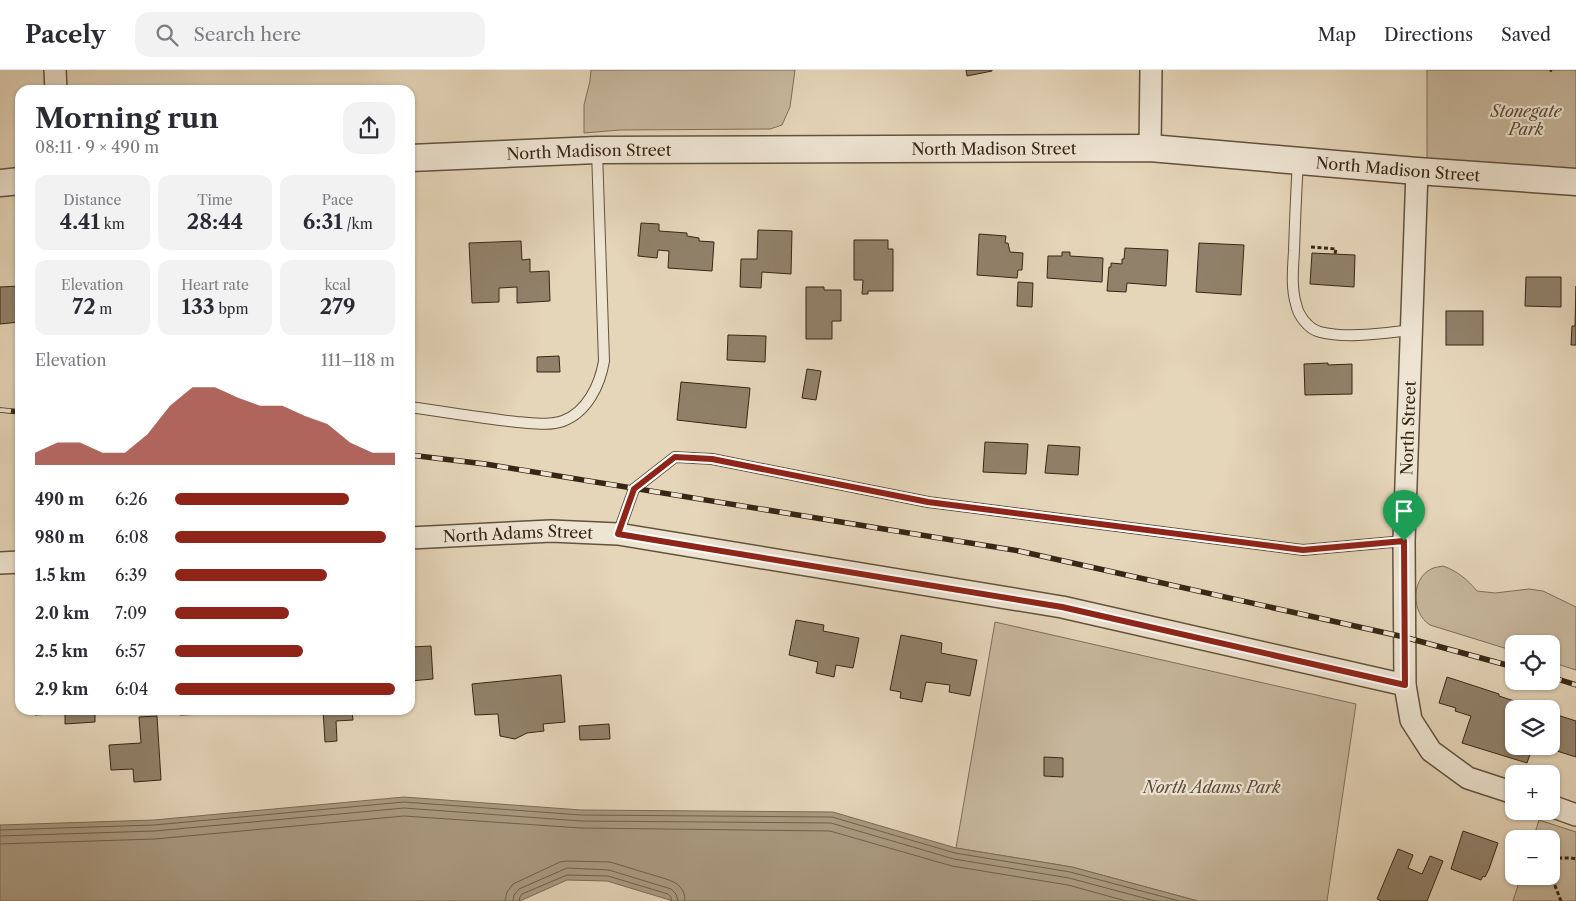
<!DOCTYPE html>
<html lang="en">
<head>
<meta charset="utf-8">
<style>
	body { margin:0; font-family:"Libre Caslon Text",serif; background:#f2f2f3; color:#2b2b33; height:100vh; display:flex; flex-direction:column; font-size:19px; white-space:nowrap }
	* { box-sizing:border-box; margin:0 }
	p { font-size:16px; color:#7c7c81 }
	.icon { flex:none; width:28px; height:28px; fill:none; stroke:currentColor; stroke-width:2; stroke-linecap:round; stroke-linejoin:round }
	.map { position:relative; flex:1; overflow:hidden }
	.panel { position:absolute; left:15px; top:15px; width:400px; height:630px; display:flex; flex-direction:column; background:#fff; border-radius:15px; box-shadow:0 1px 4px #0004 }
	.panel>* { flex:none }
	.tools { position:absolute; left:1505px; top:565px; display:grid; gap:10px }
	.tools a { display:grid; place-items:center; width:55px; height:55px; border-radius:10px; background:#fff; box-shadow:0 1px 4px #0004; font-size:25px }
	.pin { position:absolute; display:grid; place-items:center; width:42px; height:42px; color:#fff; margin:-51px -21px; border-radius:50% 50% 50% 0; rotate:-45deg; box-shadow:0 0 5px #0007 }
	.pin .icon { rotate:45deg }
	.round { display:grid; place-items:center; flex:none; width:52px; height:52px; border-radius:15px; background:#f2f2f3 }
	.summary { display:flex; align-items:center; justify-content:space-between; height:85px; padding:0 20px }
	h1 { font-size:28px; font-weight:700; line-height:38px }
	.stats { display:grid; grid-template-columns:repeat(3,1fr); gap:8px; height:85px; padding:5px 20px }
	.stats div { display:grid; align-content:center; border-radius:12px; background:#f2f2f3; text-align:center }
	.stats b { font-size:21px; font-weight:700 }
	.stats small { font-size:14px; font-weight:400 }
	.stats p { font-size:14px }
	.chart { height:140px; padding:10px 20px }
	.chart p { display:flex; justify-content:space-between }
	.chart svg { width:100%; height:90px; margin-top:5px; fill:#8f2418; opacity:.7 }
	ul { padding:0 20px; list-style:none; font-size:16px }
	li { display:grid; grid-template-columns:80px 60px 1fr; align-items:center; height:38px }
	li i { height:12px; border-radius:6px; background:#8f2418 }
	header { display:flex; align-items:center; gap:30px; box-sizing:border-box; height:70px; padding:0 25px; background:#fff; border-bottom:1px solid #e1e1e2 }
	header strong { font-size:24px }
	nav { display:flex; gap:28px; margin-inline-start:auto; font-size:18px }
	.search { width:350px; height:45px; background:#f2f2f3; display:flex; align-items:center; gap:12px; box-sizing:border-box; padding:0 18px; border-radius:15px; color:#7c7c81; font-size:19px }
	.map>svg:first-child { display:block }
	.green { fill:#c7b79d; stroke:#7f6e59 }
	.water { fill:#aa9a81; stroke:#7c6c56 }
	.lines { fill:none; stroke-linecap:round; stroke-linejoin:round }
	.shore { stroke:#70604b; stroke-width:1 }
	.building { fill:#91816a; stroke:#372615 }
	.service-casing { stroke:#62523e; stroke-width:12 }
	.minor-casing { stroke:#62523e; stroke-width:24 }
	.tertiary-casing { stroke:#62523e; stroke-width:29 }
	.path { stroke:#372615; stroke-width:3; stroke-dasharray:4 2.5; stroke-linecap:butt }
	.service { stroke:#eee4d2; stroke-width:10 }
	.minor { stroke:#eee4d2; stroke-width:21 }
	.tertiary { stroke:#eee4d2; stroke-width:26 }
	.rail-casing { stroke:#372615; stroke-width:5.5 }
	.rail { stroke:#eee4d2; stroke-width:4; stroke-dasharray:11; stroke-linecap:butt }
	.route-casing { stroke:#fff; stroke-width:10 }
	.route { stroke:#8f2418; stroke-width:6 }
	.labels { text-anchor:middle; stroke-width:4.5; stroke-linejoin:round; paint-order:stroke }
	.park-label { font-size:16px; font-style:italic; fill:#5b4a37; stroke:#eee4d2 }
	.street-label { font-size:16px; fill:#372615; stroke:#eee4d2 }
</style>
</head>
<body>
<header>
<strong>Pacely</strong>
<div class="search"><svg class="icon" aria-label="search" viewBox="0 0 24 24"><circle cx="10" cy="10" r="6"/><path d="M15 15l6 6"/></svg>Search here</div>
<nav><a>Map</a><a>Directions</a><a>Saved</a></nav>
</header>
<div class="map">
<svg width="1576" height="831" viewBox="0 0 1576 831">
	<rect width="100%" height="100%" fill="#e5d5b9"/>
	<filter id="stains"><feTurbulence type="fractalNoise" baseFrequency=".004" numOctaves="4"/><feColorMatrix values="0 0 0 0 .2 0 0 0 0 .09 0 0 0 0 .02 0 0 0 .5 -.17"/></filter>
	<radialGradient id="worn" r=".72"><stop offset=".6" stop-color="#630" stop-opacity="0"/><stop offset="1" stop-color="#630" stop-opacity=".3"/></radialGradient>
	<!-- green -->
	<g class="green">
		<path d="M591 0H795L790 37 782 55 770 59 620 60 584 63V35L590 11Z"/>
		<path d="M1427 0H1576V102L1427 95Z"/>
		<path d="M1443 496C1457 501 1467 509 1477 521L1495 523 1529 519 1543 521 1576 537V600L1551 592V574H1514V581L1430 555C1411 543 1411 509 1431 499 1435 497 1439 497 1443 496Z"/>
		<path d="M995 552 1356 634 1327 831H1198L1072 797 956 778Z"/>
		<path d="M1539 750 1576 762V831H1513L1521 806H1551V769H1533Z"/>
	</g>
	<!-- water -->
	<path class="water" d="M404 727 581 740 833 742 956 778 1072 797 1198 831H673L607 811 567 810 520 831H0V755L154 750Z"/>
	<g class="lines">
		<!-- shore -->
		<g class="shore">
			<path d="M0 760 154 755 404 732 581 745 832 747 955 783 1070 802 1179 831"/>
			<path d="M0 766 155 761 404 738 581 751 831 753 954 789 1069 808 1155 831"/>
			<path d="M0 774 155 769 404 746 581 758 830 761 952 796 1068 815 1126 831"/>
			<path d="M505 831 507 822 513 814 560 792 567 791 610 792 666 809C678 813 685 818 685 831"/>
			<path d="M513 831 514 825 519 819 567 798 609 800 671 819 676 824 678 831"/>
			<path d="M519 831 520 827 522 824 567 805 608 806 668 824 671 827V831"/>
		</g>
	</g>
	<!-- building -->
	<g class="building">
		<path d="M966 0H992V1L967 6Z"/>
		<path d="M641 153 659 154V161L687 163V166L699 168V171L714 172 712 201 668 198 669 181 658 180 657 188 638 186Z"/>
		<path d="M758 160 792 161 791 204 762 202 761 218 740 217 741 189H757Z"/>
		<path d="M979 164 1006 166 1005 173H1008L1010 182 1023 183 1022 200H1018L1017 208 977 205Z"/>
		<path d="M854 170H888V179H893V221H868V224H862L863 210H854Z"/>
		<path d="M521 171 522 190 530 189V202L549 201 550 231 517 233V217L499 218V232L472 233 469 173Z"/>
		<path d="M1199 173 1244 175 1241 225 1196 222Z"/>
		<path d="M1125 178 1168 180 1166 216 1127 213 1126 222 1107 221 1109 197H1111V193L1122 194V189H1124Z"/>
		<path d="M1062 182H1070V186L1103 188 1102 212 1047 208 1048 186H1062Z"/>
		<path d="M1312 183 1355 185 1354 217 1310 214Z"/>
		<path d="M1526 207H1561V237L1525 236Z"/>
		<path d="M1018 212 1033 213 1032 237 1017 236Z"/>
		<path d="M20 216V252L0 254V217Z"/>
		<path d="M1576 216V275H1571L1572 256H1575Z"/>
		<path d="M806 217H824V220H841V251H832V269H806Z"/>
		<rect x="1446" y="241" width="37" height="34"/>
		<path d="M728 265 766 266 765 292 727 290Z"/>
		<path d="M559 286 560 302H537V287Z"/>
		<path d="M1328 293V295L1352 294V324L1305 325 1304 294Z"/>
		<path d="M807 299 821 301 816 330 802 328Z"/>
		<path d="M681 312 750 318 746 358 677 350Z"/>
		<path d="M985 372 1028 374 1026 404 983 402Z"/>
		<path d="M1048 375 1080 377 1078 405 1045 403Z"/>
		<path d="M796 550 824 555 823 561 859 568 853 598 836 595 834 607 816 603 818 592 789 585Z"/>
		<path d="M901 565 942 573 941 583 977 590 970 626 949 622 950 615 926 612 922 632 900 628 901 622 890 620Z"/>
		<path d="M431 576 433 609 410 611V577Z"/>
		<path d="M561 605 565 652 543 654 544 661 527 663 515 669 500 666 498 644 475 645 472 614Z"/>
		<path d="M1447 607 1499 624V626L1539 639H1514V676H1533L1527 693 1462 673 1471 646 1455 641 1456 638 1439 633Z"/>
		<path d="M35 640H129L95 642V652L65 654V643L35 645Z"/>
		<path d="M180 640H207V644L180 645Z"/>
		<path d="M323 640H352L353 650 336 651 337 671 325 672Z"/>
		<path d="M1551 643 1576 651V687L1541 676H1551Z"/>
		<path d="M157 646 161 710 134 712 133 699 111 700 109 675 141 673 139 647Z"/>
		<path d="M609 654 610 669 580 670 579 656Z"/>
		<path d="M1044 687 1063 688V707L1044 706Z"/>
		<path d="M1463 761 1498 773 1489 799 1485 807 1483 806 1481 810 1451 799Z"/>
		<path d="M1398 779 1413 785 1408 798 1422 804 1430 786 1443 791 1427 831H1381L1377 829Z"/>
	</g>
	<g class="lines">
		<!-- service casing -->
		<g class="service-casing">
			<g id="service">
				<path d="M1298 92C1296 122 1295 151 1294 181 1293 198 1291 217 1296 234 1298 245 1308 259 1320 262 1347 269 1384 263 1412 260"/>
				<path d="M410 337C446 342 481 348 517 352 532 353 549 356 563 351 587 342 600 315 604 291L597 81"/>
				<path d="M618 464 634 419 675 387 712 389 928 432 1303 480 1404 471"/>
			</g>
		</g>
		<!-- minor casing -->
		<g class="minor-casing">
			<g id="minor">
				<path d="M55 0 56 20"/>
				<path d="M1150 78 1151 0"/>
				<path d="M1417 101 1404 471 1405 615 1411 650 1431 681 1468 708 1514 723"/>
				<path id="s1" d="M410 468 551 461 618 464 1062 537 1405 615"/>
				<path d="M0 493 20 492"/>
				<path d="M1551 736 1576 745"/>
			</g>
		</g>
		<!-- tertiary casing -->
		<g class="tertiary-casing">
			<g id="tertiary">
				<path id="s2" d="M410 88 597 80 1150 78 1417 101 1576 112"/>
				<path d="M0 113 20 111"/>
			</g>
		</g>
		<!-- path -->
		<g class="path">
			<path d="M1550 0 1552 1"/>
			<path d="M1311 177 1336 179 1335 184"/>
			<path d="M1561 831 1552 808 1554 794 1560 788H1571L1576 789"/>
		</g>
		<!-- service -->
		<use href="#service" class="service"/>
		<!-- minor -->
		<use href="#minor" class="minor"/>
		<!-- tertiary -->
		<use href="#tertiary" class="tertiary"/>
		<!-- rail casing -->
		<g class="rail-casing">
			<g id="rail">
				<path d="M0 340 20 342"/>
				<path d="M410 385 485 394 1019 481 1404 567 1514 597"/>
				<path d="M1551 607 1576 615"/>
			</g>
		</g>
		<!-- rail -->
		<use href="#rail" class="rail"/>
	</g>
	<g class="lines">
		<!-- route casing -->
		<g class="route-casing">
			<path id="route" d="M675 387 712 389 928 432 1303 480 1404 471 1405 615 1062 537 618 464 634 419Z"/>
		</g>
		<!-- route -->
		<use href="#route" class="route"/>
	</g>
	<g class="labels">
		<!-- park labels -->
		<g class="park-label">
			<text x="1526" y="47">Stonegate<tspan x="1526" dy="18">Park</tspan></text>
			<text x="1212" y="723">North Adams Park</text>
		</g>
		<!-- street labels -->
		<g class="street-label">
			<text dy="6" stroke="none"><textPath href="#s2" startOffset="584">North Madison Street</textPath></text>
			<text dy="6" stroke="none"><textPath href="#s2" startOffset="179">North Madison Street</textPath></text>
			<text dy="6" stroke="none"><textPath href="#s2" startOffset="989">North Madison Street</textPath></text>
			<text transform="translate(1408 358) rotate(-88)" y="6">North Street</text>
			<text dy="6" stroke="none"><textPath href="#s1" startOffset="108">North Adams Street</textPath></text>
		</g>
	</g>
	<rect width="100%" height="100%" filter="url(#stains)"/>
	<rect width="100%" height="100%" fill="url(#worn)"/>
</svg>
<div class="tools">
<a><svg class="icon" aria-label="locate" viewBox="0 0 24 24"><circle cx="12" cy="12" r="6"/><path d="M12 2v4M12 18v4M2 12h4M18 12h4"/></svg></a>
<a><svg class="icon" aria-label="layers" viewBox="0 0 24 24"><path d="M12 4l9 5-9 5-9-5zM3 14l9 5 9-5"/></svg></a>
<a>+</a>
<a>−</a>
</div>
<div class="pin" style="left:1404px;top:471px;background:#1e9e55"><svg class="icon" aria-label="arrive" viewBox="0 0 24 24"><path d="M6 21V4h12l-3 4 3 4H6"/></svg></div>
<section class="panel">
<div class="summary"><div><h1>Morning run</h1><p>08:11 · 9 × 490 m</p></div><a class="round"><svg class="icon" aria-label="share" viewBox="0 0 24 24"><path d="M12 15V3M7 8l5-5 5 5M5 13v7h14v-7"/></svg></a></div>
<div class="stats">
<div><p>Distance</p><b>4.41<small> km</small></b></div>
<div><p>Time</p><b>28:44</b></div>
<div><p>Pace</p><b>6:31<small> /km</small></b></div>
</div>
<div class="stats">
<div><p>Elevation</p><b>72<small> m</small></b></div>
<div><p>Heart rate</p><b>133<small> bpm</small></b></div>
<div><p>kcal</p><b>279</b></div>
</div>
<div class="chart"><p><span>Elevation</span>111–118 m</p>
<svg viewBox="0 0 160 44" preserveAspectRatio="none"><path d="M0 44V38L10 33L20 33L30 38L40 38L50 29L60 15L70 6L80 6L90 11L100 15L110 15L120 20L130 24L140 33L150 38L160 38V44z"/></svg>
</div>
<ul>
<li><b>490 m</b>6:26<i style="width:79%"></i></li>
<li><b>980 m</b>6:08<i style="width:96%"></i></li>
<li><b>1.5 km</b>6:39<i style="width:69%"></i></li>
<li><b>2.0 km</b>7:09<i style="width:52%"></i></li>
<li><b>2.5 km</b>6:57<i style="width:58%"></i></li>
<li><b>2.9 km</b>6:04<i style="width:100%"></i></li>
</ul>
</section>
</div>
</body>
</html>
